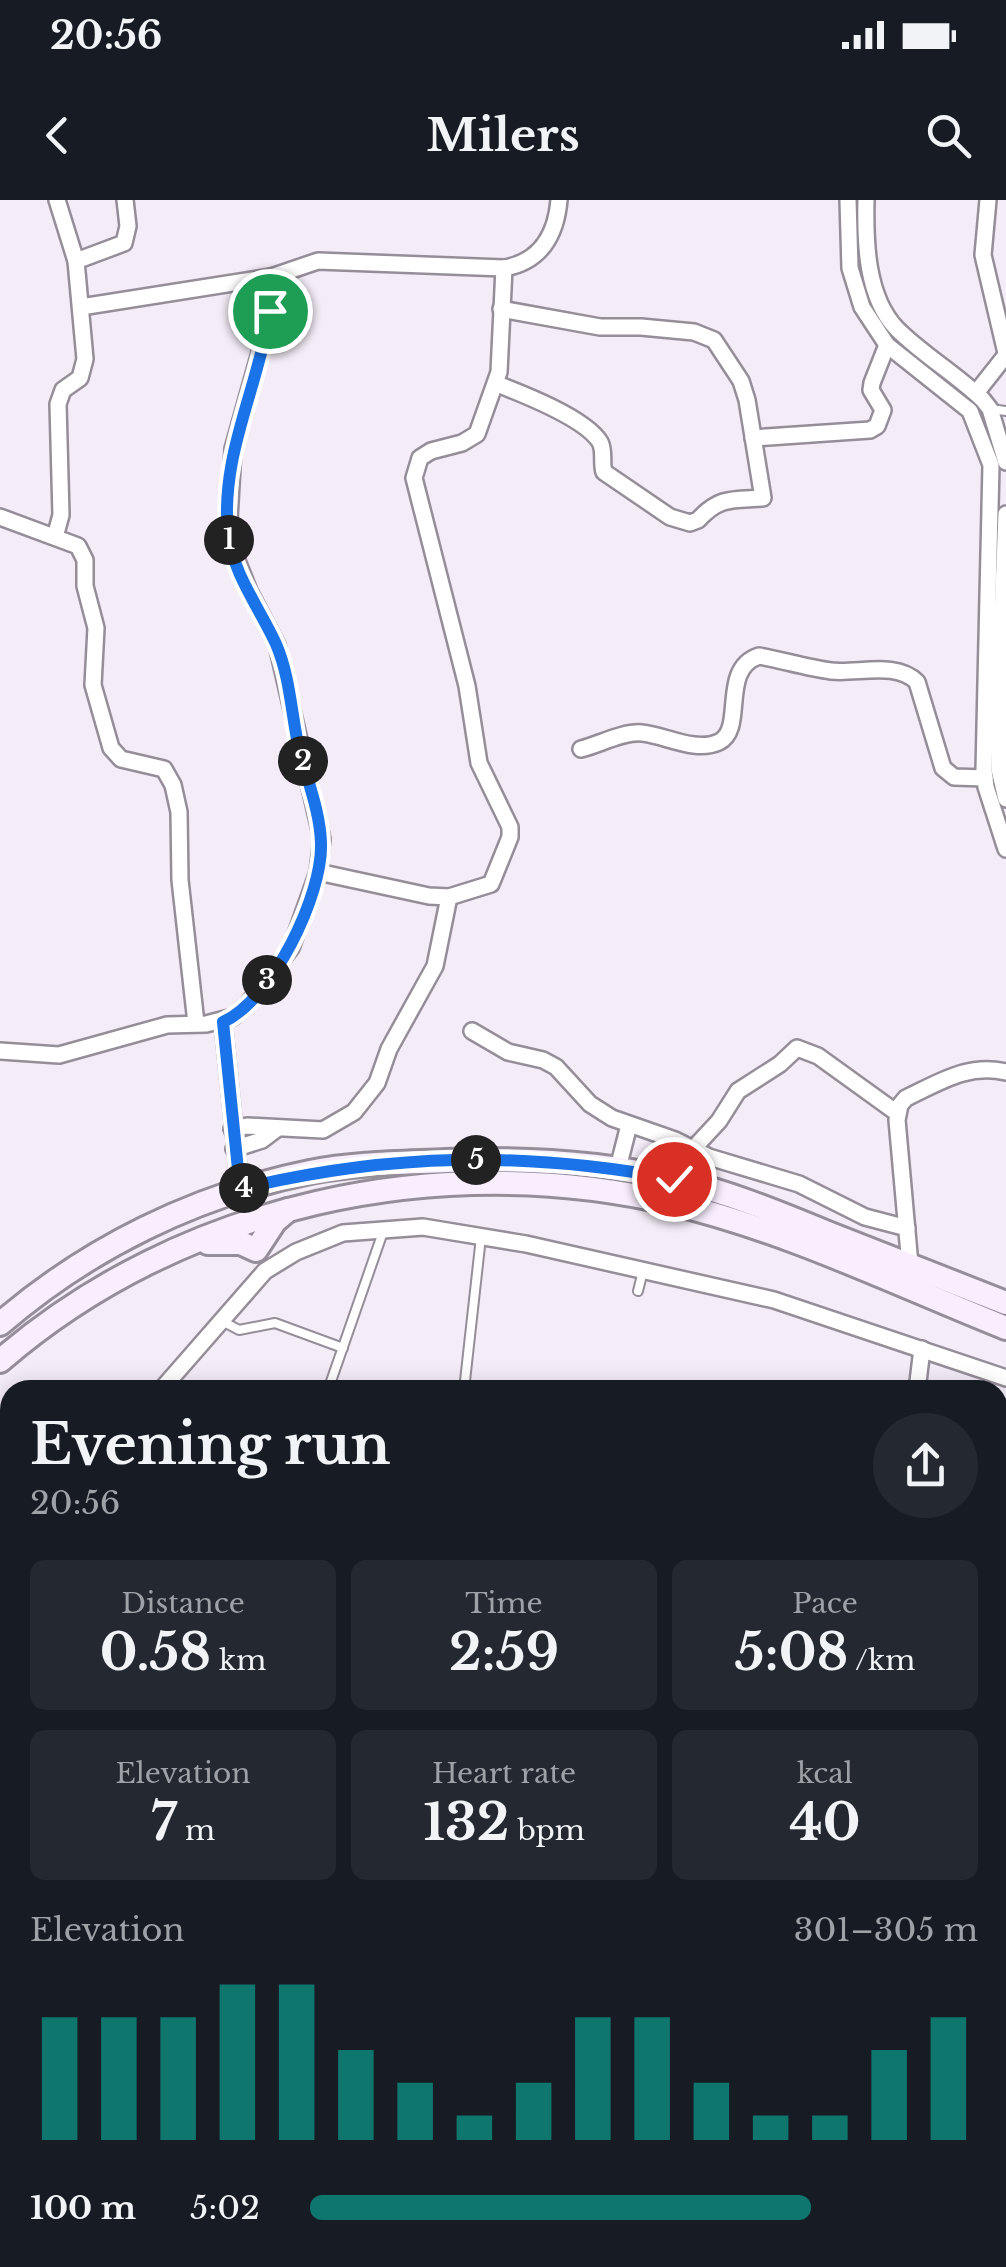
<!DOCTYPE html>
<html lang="en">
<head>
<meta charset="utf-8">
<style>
	body { margin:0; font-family:"Libre Baskerville",serif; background:#242831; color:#f1f3f6; height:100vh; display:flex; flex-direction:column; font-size:38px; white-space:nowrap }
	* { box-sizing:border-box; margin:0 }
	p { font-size:32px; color:#9ea1a6 }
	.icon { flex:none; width:55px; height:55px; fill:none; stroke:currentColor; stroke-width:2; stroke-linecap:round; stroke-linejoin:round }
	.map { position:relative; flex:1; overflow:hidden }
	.details { position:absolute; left:0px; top:1180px; width:1008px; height:888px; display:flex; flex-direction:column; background:#171b24; border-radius:30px 30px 0 0; box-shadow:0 5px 25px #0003 }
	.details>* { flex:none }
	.pin { position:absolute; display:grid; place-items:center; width:85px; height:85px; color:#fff; margin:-42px; border:5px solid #fff; border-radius:50%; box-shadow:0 2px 10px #0007 }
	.km { position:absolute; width:50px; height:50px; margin:-25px; border-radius:50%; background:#222; color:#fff; font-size:28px; line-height:50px; text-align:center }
	.round { display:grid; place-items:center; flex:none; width:105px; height:105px; border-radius:52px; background:#242831 }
	.head { display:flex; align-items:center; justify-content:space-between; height:170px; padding:0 30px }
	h1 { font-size:55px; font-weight:700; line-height:75px }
	.metrics { display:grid; grid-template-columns:repeat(3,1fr); gap:15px; height:170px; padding:10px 30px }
	.metrics div { display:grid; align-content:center; border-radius:15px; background:#242831; text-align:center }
	.metrics b { font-size:50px; font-weight:700 }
	.metrics small { font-size:28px; font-weight:400 }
	.metrics p { font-size:28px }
	.chart { height:280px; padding:20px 30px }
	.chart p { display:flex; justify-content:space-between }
	.chart svg { width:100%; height:180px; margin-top:10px; stroke:#0f766e; stroke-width:6 }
	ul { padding:0 30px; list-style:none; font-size:32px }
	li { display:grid; grid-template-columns:160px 120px 1fr; align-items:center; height:75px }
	li i { height:25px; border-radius:12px; background:#0f766e }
	.status { display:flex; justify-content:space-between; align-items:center; height:70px; padding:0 50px; background:#171b24; direction:ltr }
	.status svg { height:28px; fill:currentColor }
	header { display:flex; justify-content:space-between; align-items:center; height:130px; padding:0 30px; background:#171b24; font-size:45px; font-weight:700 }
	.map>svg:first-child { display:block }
	.green { fill:#d9c9e1 }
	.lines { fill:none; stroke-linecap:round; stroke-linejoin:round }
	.service-casing { stroke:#958e99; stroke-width:12 }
	.minor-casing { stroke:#958e99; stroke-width:20 }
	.secondary-casing { stroke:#958e99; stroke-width:28 }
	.service { stroke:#fff; stroke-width:8 }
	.minor { stroke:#fff; stroke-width:15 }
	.secondary { stroke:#f9eefe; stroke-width:22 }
	.route-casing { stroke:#fff; stroke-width:20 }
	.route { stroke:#1a73e8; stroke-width:12 }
</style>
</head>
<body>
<div class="status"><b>20:56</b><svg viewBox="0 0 49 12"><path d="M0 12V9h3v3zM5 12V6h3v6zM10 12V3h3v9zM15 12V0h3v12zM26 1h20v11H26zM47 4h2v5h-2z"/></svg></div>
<header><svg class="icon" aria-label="back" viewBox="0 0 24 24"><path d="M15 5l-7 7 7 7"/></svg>Milers<svg class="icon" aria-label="search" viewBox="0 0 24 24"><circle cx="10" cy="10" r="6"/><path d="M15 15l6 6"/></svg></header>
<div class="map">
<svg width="1006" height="2067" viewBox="0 0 1006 2067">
	<rect width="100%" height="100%" fill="#f4ecf7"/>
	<!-- green -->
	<g class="green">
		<path d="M998 1728 1006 1736V2067H793L801 2058H998Z"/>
		<path d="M0 1753 10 1756V1984L0 1985Z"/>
		<path d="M63 2058H163L164 2067H64Z"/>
		<path d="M413 2058H575L560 2067H403Z"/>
	</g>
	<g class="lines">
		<!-- service casing -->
		<g class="service-casing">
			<g id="service">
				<path d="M990 209 1006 211"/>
				<path d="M638 1091 643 1071"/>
				<path d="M220 1120 239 1130 275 1123 343 1148"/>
				<path d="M328 1190 383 1032"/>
				<path d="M464 1190 481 1037"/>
				<path d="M0 1500 10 1490"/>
				<path d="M0 1578 10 1589"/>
			</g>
		</g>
		<!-- minor casing -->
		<g class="minor-casing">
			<g id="minor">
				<path d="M848 0 850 68 862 107 887 145 970 211 991 265 984 570 986 587 1006 649"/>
				<path d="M866 0C865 41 866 97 897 129 923 155 956 174 983 200L990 209 1006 262"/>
				<path d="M988 0 983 55 1006 153"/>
				<path d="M76 61 124 43 128 26 125 0"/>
				<path d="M81 107 271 77 318 61 504 68"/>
				<path d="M497 184C523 194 585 218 600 242 605 251 601 263 604 272L670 317 690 323 698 320C720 296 733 300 763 298L747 200 741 181 714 140 694 132 641 127H600L501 109"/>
				<path d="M976 193 1006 155"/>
				<path d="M753 238 870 230 877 226 883 210 871 190 872 183 887 145"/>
				<path d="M1006 314 999 496V569L1006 599"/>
				<path d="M0 317 78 346 85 360V386L96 428 93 485 111 548 121 559 164 569 173 585 179 612 180 680 196 823"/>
				<path d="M55 337 61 315 58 204 63 190 80 178 85 159 76 61 57 0"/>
				<path d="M581 549C598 545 624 531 642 533 665 535 695 553 719 542 746 529 719 469 759 456 782 460 807 468 831 471 858 474 896 461 917 482L943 568 954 577 985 578"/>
				<path d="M318 672 429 696 449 697"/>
				<path d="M223 822 240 989"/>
				<path d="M472 831 508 852 543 860 556 867 590 904 612 918 675 940 709 957 799 984 865 1017 907 1028"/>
				<path d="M0 851 59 855 167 825 206 824 233 817 247 805 291 748 318 672 322 639 277 445 249 391 228 338 233 249 268 124 271 77"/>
				<path d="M232 929 247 926 323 930 354 912 377 883 389 849 435 766 449 697 491 684 510 637V627L479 563 467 486 414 278 420 258 431 251 462 243 477 234 499 172 504 68C540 62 556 36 559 0"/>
				<path d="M234 949 262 940 278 928"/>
				<path d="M693 949 719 921 738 891 780 864 797 848 818 856 897 913"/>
				<path d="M618 968 629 925"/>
				<path d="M910 1065 897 920 900 905 906 898C940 882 968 863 1006 872"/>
				<path d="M161 1190 265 1071 296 1052 343 1033 423 1027 526 1044 774 1100 1006 1178"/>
				<path d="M917 1190 922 1149"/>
				<path d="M0 1355 10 1347"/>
				<path d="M998 1410 1006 1442"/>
				<path d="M998 1560 1006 1556"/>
			</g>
		</g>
		<!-- secondary casing -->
		<g class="secondary-casing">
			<g id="secondary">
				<path d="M208 1043H241L256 1050 275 1021 288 1010"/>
				<path d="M0 1124C88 1048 196 995 310 972 355 963 401 963 446 961 522 958 598 962 672 979 726 991 779 1013 830 1034 888 1057 947 1080 1006 1103"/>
				<path d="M0 1161C181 1004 440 949 671 1003 786 1030 896 1084 1006 1128"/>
			</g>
		</g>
		<!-- service -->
		<use href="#service" class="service"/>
		<!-- minor -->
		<use href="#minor" class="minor"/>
		<!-- secondary -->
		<use href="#secondary" class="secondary"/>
	</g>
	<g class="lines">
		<!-- route casing -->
		<g class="route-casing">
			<path id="route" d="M270 111C259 186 220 255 228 333 232 372 260 409 276 444 289 474 291 508 297 539 304 573 320 608 321 643 323 695 272 800 223 822L240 989C388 953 524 951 674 979"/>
		</g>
		<!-- route -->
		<use href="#route" class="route"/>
	</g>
</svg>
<div class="pin" style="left:270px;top:111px;background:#1e9e55"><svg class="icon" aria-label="arrive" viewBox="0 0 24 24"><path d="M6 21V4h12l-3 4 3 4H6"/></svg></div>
<div class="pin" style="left:674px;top:979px;background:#d93025"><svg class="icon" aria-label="check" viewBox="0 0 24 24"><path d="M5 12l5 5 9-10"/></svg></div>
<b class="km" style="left:229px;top:340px">1</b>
<b class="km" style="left:303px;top:561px">2</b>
<b class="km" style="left:267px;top:780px">3</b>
<b class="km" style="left:244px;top:988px">4</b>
<b class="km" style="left:476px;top:960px">5</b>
<section class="details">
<div class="head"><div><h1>Evening run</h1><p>20:56</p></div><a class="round"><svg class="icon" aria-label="share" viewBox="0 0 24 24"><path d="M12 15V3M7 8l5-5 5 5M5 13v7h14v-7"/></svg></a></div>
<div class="metrics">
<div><p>Distance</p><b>0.58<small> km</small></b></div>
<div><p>Time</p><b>2:59</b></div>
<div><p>Pace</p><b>5:08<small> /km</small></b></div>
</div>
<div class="metrics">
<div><p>Elevation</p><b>7<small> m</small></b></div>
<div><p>Heart rate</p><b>132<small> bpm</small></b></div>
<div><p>kcal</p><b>40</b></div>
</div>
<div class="chart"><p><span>Elevation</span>301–305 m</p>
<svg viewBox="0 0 160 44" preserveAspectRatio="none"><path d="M5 44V14M15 44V14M25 44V14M35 44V6M45 44V6M55 44V22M65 44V30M75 44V38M85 44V30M95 44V14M105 44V14M115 44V30M125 44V38M135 44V38M145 44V22M155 44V14"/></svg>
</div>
<ul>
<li><b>100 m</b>5:02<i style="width:75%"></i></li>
</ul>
</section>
</div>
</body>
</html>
